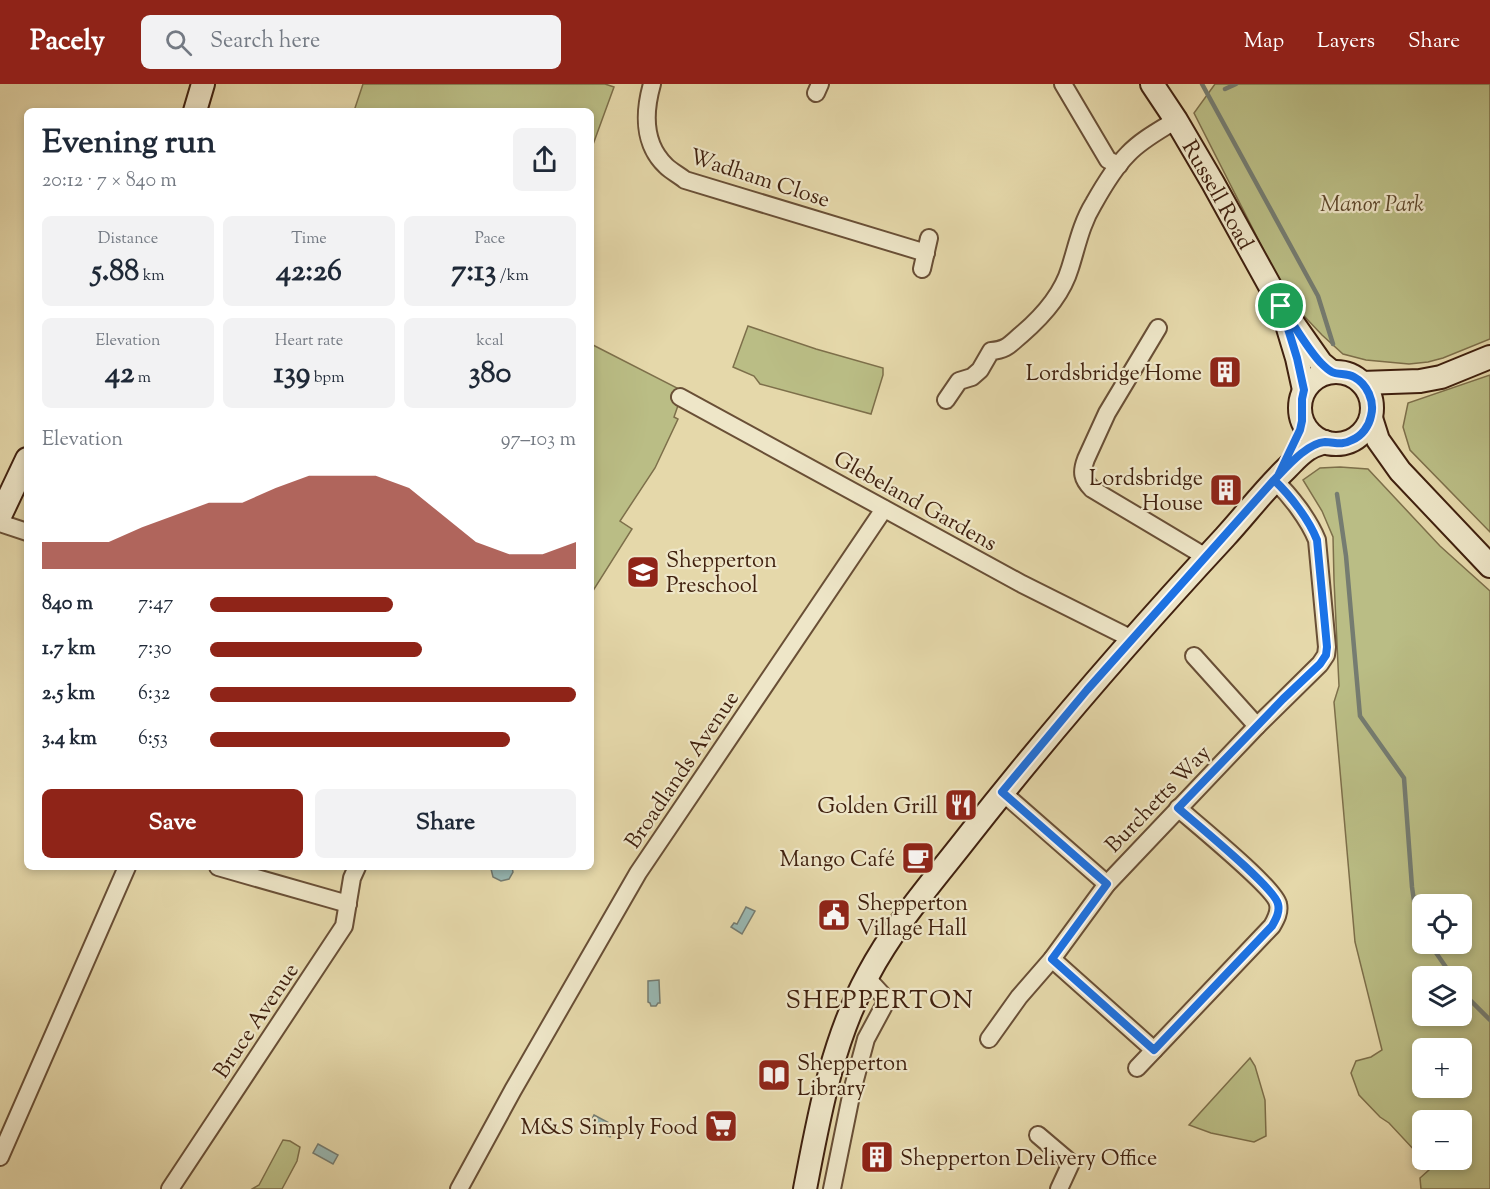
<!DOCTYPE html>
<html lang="en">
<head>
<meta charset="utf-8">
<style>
	body { margin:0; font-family:"Sorts Mill Goudy",serif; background:#f2f2f3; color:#1f2937; height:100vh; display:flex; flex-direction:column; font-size:22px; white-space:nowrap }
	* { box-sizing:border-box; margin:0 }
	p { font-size:20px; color:#747a83 }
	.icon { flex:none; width:33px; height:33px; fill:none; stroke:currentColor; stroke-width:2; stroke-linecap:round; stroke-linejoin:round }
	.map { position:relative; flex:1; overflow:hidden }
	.panel { position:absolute; left:24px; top:24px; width:570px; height:762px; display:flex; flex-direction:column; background:#fff; border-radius:9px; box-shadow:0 3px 9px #0003 }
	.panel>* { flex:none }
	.controls { position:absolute; left:1412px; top:810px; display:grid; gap:12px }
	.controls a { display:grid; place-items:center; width:60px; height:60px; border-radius:9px; background:#fff; box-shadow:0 3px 9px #0003; font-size:30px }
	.pin { position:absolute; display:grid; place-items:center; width:51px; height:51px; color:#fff; margin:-26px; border:3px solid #fff; border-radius:50%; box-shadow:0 2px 6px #0007 }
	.round { display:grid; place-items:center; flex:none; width:63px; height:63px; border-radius:9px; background:#f2f2f3 }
	.summary { display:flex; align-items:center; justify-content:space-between; height:102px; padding:0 18px }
	h1 { font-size:33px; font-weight:700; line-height:45px }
	.stats { display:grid; grid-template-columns:repeat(3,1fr); gap:9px; height:102px; padding:6px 18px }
	.stats div { display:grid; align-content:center; border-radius:9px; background:#f2f2f3; text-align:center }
	.stats b { font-size:30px; font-weight:700 }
	.stats small { font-size:16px; font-weight:400 }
	.stats p { font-size:16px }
	.chart { height:168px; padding:12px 18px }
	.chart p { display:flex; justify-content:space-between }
	.chart svg { width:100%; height:108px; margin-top:6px; fill:#8f2418; opacity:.7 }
	.button { display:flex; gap:12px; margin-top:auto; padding:12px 18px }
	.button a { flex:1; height:69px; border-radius:9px; background:#8f2418; color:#fff; font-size:24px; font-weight:700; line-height:69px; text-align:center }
	.button a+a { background:#f2f2f3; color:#1f2937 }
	ul { padding:0 18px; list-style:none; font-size:20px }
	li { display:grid; grid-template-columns:96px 72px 1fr; align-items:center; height:45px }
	li i { height:15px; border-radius:8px; background:#8f2418 }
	header { display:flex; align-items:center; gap:36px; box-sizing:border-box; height:84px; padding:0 30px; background:#8f2418; color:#fff }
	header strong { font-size:28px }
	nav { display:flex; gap:33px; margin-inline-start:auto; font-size:21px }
	.search { width:420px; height:54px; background:#f2f2f3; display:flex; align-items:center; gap:15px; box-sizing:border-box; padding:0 21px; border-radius:9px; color:#747a83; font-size:22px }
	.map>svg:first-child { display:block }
	.green { fill:#babd85; stroke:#7d6f4a; stroke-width:1.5; fill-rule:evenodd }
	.water { fill:#99b8b3; stroke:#757c71; stroke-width:1.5 }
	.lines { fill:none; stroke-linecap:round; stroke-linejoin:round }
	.stream { stroke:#757c71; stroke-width:4.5 }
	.street-casing { stroke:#694f36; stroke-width:20 }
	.secondary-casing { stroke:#40210f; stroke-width:26 }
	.street { stroke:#eee6c8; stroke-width:16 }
	.secondary { stroke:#eee6c8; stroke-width:22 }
	.route-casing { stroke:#fff; stroke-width:12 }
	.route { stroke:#1a73e8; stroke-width:8 }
	.labels { text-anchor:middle; stroke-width:4.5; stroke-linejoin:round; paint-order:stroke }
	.street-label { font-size:22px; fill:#40210f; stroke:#eee6c8 }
	.park-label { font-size:22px; font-style:italic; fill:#5e482c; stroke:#eee6c8 }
	.poi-label { font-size:22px; fill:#40210f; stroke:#eee6c8; text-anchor:end }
	.quarter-label { font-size:26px; letter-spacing:1.5px; fill:#40210f; stroke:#eee6c8 }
</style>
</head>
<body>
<header>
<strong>Pacely</strong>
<div class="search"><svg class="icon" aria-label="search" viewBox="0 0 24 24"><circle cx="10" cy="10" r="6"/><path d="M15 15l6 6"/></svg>Search here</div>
<nav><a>Map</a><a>Layers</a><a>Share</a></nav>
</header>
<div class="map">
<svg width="1490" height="1105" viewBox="0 0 1490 1105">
	<rect width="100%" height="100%" fill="#e5d8aa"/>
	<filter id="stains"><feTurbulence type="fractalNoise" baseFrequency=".00333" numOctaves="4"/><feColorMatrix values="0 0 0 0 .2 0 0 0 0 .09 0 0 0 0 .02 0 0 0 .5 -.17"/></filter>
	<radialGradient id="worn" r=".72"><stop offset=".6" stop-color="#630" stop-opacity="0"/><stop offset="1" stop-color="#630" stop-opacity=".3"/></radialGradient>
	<!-- green -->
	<g class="green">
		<path d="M363 0H605L614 3 591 66V27H354Z"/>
		<path d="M1215 0H1490V255L1443 274 1428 278 1409 280 1366 276 1343 270 1322 251 1289 216 1194 29Z"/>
		<path d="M748 242 816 265 883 284V291L871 330 760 300 754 292 733 283Z"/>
		<path d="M591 260 683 307 674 333 678 335 655 384 620 437 632 445 591 510Z"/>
		<path d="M1490 291V448L1410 366 1403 343 1408 319Z"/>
		<path d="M1340 383 1368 385 1440 462 1490 507V1105H1421L1420 1094 1430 1085 1426 1076H1461V1036H1422V1071L1416 1068 1389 1039 1380 1033 1359 1011 1351 989 1356 977 1371 973 1382 966 1355 858 1334 618 1339 602 1334 496 1333 453 1322 427 1303 396 1320 384ZM1461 820V860H1422V820ZM1422 892H1461V932H1422ZM1422 964H1461V1004H1422Z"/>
		<path d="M1250 974 1255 982 1265 1016 1266 1052 1254 1058 1211 1049 1189 1041Z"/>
		<path d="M283 1056 290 1057 300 1063 297 1077 282 1105H252L259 1101Z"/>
	</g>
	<!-- water -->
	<g class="water">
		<path d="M493 783 502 785 505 783H512L513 788 509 795 501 797 493 793 491 785Z"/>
		<path d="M746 823 755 827 742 850 731 843 734 839 737 840Z"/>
		<path d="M659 896 660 919H658L656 922H651L650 919 648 918V897Z"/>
		<path d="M594 1031 615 1042 610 1053 589 1041Z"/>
		<path d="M318 1060 338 1071 333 1080 313 1069Z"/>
	</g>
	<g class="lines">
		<!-- stream -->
		<g class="stream">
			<path d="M1202 0 1318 212 1333 260"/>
			<path d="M1225 5 1236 0"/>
			<path d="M1337 410 1346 472 1360 632 1404 694 1412 803 1417 838 1422 846"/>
			<path d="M1430 860 1452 892"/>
			<path d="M1461 907 1490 936"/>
		</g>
		<!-- street casing -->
		<g class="street-casing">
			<g id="street">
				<path d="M652 0C644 28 643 60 666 82 671 87 679 91 685 96L926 169"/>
				<path d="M1063 0 1108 76 1119 81"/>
				<path d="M816 9 820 0"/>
				<path d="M922 185 929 154"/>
				<path d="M1158 244 1107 329 1086 375C1081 388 1082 395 1092 405L1206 473"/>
				<path d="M680 313 1022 500 1132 555"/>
				<path d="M946 316 959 297 972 293 980 286 991 267C1007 266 1010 260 1022 250 1043 232 1062 211 1070 184 1077 162 1081 140 1094 119 1103 103 1114 84 1128 70 1141 56 1160 46 1176 36"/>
				<path d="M0 439 27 448"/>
				<path d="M1194 572 1257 642"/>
				<path d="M1002 708 1107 800"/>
				<path d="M218 783 348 820"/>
				<path d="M1052 875 1154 966"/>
				<path d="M989 955 1019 913 1052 875 1107 800 1257 642 1320 580 1326 571 1327 563 1317 456C1309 436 1291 412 1274 396"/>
				<path d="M1137 984 1272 842C1276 835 1280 828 1278 820 1275 804 1195 739 1178 724"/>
				<path d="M1038 1051 1071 1079 1059 1105"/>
				<path d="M0 1073 127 783"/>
				<path d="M170 1105 344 842 352 794 357 783"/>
				<path d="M459 1105 513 1006 638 789 884 425"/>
				<path d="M832 1105 852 1007 866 955 887 916 866 893"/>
			</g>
		</g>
		<!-- secondary casing -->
		<g class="secondary-casing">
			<g id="secondary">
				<path id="s1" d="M1152 0 1176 36 1213 99 1281 222 1321 279 1332 288"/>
				<path d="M195 27 203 0"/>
				<path d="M1288 244 1297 274 1304 306"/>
				<circle cx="1336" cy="324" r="36"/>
				<path d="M1362 299 1420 297 1441 293 1490 273"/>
				<path d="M1371 334 1378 356 1400 387 1490 482"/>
				<path d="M0 432 27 375"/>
				<path d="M805 1105C819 1032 832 957 868 891 895 840 934 796 969 751 1050 648 1136 549 1225 453 1246 430 1265 405 1287 384 1294 377 1300 370 1308 365 1314 361 1319 360 1325 358"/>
			</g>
		</g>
		<!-- street -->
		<use href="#street" class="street"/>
		<!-- secondary -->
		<use href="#secondary" class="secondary"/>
	</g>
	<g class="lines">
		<!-- route casing -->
		<g class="route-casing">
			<path id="route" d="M1281 222 1297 274 1304 306 1302 315V337L1300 346 1278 392 1274 396 1087 606 1002 708 1107 800 1052 875 1154 966 1272 842C1276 835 1280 828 1278 820 1275 804 1195 739 1178 724L1283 615 1320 580 1326 571 1327 563 1317 456C1309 436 1291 412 1274 396 1286 384 1307 359 1325 358 1335 358 1341 362 1352 356 1362 352 1369 342 1371 332 1375 317 1367 300 1354 293 1347 289 1338 291 1332 288 1328 286 1323 281 1321 279 1306 263 1294 240 1281 222"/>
		</g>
		<!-- route -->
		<use href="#route" class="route"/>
	</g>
	<!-- icons -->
	<defs>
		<g id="building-square" transform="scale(1.725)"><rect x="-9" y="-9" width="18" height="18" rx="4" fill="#8f2418" stroke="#eee6c8"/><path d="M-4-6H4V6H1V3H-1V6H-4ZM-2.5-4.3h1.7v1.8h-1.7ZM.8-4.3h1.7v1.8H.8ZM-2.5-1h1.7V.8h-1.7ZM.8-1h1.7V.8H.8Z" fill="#fff"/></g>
		<g id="school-square" transform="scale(1.725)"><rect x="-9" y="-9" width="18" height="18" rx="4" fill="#8f2418" stroke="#eee6c8"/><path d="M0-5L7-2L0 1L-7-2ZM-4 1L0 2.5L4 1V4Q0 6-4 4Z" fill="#fff"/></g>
		<g id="restaurant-square" transform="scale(1.725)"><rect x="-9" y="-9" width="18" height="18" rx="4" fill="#8f2418" stroke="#eee6c8"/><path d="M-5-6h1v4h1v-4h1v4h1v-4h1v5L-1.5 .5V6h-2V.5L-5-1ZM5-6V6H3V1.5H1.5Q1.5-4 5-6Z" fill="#fff"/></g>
		<g id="cafe-square" transform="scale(1.725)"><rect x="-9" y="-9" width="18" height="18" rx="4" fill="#8f2418" stroke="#eee6c8"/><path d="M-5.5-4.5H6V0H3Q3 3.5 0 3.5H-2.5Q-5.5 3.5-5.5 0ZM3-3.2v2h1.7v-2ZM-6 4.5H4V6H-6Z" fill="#fff"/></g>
		<g id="civic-square" transform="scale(1.725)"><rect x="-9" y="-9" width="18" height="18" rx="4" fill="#8f2418" stroke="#eee6c8"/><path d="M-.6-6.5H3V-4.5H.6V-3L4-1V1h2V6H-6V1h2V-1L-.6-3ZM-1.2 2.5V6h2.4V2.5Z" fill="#fff"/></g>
		<g id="library-square" transform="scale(1.725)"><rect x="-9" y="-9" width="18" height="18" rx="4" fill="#8f2418" stroke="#eee6c8"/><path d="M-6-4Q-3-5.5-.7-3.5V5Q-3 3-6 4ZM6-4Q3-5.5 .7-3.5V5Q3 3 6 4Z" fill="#fff"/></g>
		<g id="supermarket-square" transform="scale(1.725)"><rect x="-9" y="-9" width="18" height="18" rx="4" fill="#8f2418" stroke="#eee6c8"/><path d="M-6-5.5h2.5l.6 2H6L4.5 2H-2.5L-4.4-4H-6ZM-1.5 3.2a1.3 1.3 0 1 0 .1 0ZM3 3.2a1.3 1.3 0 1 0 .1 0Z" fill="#fff"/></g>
	</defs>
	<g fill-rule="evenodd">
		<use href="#building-square" x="1225" y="288"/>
		<use href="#building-square" x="1226" y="406"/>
		<use href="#school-square" x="643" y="488"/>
		<use href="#restaurant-square" x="961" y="721"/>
		<use href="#cafe-square" x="918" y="774"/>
		<use href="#civic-square" x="834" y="831"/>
		<use href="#library-square" x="774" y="991"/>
		<use href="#supermarket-square" x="721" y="1042"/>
		<use href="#building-square" x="877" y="1073"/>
	</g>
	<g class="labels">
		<!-- street labels -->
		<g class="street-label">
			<text transform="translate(760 93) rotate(18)" y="8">Wadham Close</text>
			<text dy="8" stroke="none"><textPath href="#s1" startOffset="129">Russell Road</textPath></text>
			<text transform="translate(916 416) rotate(29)" y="8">Glebeland Gardens</text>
			<text transform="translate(681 685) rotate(-56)" y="8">Broadlands Avenue</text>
			<text transform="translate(1157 714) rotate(-46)" y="8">Burchetts Way</text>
			<text transform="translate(255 936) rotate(-56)" y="8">Bruce Avenue</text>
		</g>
		<!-- park labels -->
		<g class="park-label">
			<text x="1372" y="127">Manor Park</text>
		</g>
		<!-- poi labels -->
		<g class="poi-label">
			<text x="1202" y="296">Lordsbridge Home</text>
			<text x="1203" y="401">Lordsbridge<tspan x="1203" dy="25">House</tspan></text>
			<text x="666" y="483" text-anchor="start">Shepperton<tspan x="666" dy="25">Preschool</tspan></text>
			<text x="938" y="729">Golden Grill</text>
			<text x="895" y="782">Mango Café</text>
			<text x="857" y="826" text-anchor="start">Shepperton<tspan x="857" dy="25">Village Hall</tspan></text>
			<text x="797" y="986" text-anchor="start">Shepperton<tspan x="797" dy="25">Library</tspan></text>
			<text x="698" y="1050">M&amp;S Simply Food</text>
			<text x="900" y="1081" text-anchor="start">Shepperton Delivery Office</text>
		</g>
		<!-- quarter labels -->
		<g class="quarter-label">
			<text x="880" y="924">SHEPPERTON</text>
		</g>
	</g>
	<rect width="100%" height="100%" filter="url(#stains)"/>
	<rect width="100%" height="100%" fill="url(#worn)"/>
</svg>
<div class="controls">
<a><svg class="icon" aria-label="locate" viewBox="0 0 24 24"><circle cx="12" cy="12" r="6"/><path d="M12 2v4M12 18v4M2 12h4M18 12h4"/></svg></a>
<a><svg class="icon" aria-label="layers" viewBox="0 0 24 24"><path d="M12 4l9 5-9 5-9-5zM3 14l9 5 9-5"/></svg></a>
<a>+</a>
<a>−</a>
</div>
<div class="pin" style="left:1281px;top:222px;background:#1e9e55"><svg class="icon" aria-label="arrive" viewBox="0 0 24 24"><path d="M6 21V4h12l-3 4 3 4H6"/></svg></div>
<section class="panel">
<div class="summary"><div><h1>Evening run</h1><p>20:12 · 7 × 840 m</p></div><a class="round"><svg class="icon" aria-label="share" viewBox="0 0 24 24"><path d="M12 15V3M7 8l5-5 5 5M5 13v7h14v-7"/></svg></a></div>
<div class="stats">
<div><p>Distance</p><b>5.88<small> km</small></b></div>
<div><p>Time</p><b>42:26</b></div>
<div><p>Pace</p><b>7:13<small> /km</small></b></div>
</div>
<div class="stats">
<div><p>Elevation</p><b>42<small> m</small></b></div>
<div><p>Heart rate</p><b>139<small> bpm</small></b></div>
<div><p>kcal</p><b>380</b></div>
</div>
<div class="chart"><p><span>Elevation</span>97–103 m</p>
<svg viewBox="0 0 160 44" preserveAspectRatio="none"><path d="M0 44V33L10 33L20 33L30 27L40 22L50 17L60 17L70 11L80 6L90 6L100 6L110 11L120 22L130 33L140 38L150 38L160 33V44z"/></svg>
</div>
<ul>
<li><b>840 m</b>7:47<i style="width:50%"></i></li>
<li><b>1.7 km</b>7:30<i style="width:58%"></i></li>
<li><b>2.5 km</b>6:32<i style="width:100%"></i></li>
<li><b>3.4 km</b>6:53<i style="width:82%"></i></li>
</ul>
<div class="button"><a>Save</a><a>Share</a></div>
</section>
</div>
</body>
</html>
